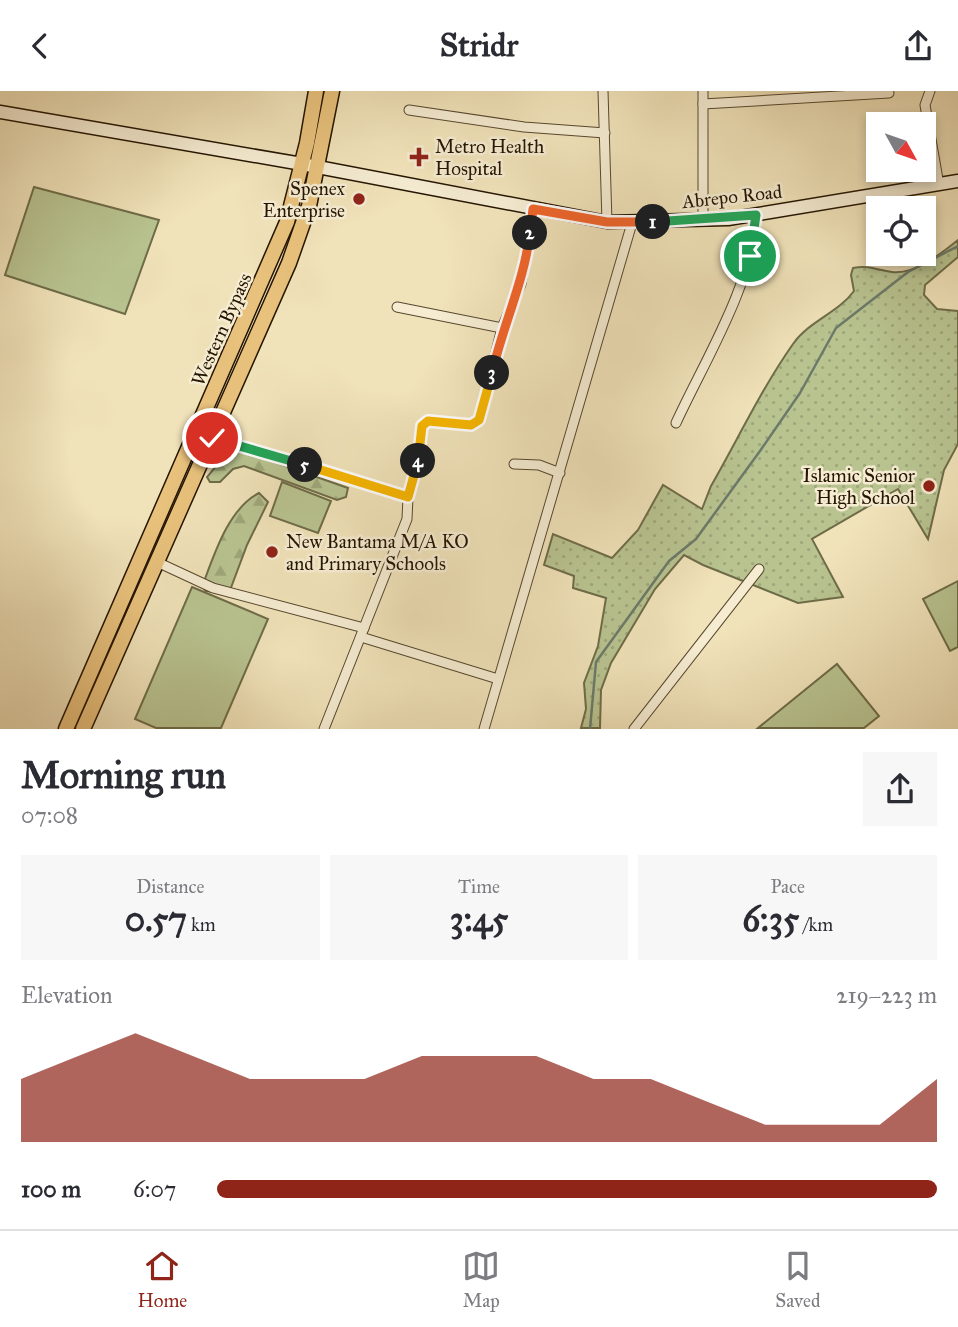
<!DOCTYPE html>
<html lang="en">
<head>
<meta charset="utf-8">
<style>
	body { margin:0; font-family:"IM FELL Great Primer",serif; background:#f7f7f7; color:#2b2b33; height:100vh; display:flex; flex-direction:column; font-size:26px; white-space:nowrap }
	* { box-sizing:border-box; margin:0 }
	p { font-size:23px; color:#7c7c81 }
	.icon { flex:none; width:38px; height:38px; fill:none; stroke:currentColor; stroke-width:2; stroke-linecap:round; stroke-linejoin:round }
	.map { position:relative; height:638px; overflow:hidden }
	.side { display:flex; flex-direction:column; background:#fff; flex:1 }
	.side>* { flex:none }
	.needle { width:46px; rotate:130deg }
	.buttons { position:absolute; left:866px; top:21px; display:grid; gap:14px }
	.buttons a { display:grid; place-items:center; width:70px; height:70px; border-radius:0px; background:#fff; box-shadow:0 4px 10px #0003; font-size:35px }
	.pin { position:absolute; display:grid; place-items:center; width:60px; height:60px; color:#fff; margin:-30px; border:4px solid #fff; border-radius:50%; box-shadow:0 2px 7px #0007 }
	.km { position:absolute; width:35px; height:35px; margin:-18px; border-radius:50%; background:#222; color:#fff; font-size:19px; line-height:35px; text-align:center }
	.round { display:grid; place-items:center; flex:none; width:74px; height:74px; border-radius:0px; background:#f7f7f7 }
	.overview { display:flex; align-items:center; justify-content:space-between; height:119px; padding:0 21px }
	h1 { font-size:38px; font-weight:800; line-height:52px }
	.metrics { display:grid; grid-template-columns:repeat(3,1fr); gap:10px; height:119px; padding:7px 21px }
	.metrics div { display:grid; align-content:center; border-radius:0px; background:#f7f7f7; text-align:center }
	.metrics b { font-size:35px; font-weight:800 }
	.metrics small { font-size:19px; font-weight:400 }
	.metrics p { font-size:19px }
	.chart { height:196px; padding:14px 21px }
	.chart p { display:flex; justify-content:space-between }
	.chart svg { width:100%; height:126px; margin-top:7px; fill:#8f2418; opacity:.7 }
	ul { padding:0 21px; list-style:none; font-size:23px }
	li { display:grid; grid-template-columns:112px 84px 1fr; align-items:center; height:52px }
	li i { height:18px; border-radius:9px; background:#8f2418 }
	header { display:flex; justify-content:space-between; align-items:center; height:91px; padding:0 21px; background:#fff; font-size:32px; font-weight:800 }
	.tabs { display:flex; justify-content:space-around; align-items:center; height:98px; border-top:2px solid #e1e1e2; background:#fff; font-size:19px; color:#7c7c81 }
	.tabs a { display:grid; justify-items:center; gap:4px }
	.tabs .current { color:#8f2418 }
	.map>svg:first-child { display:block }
	.green { fill:url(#green-dots); stroke:#6e6c48; stroke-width:2 }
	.forest { fill:url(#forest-firs); stroke:#6e6c48; stroke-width:2 }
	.pitch { fill:#b8c390; stroke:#6e6c48; stroke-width:2 }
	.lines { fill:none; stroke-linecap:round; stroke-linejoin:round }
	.stream { stroke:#6b7a69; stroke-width:2.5 }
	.minor-casing { stroke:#57482e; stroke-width:11 }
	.secondary-casing { stroke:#241400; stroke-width:15 }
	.trunk-casing { stroke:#241400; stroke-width:17 }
	.minor { stroke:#f5ecd2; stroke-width:9 }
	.secondary { stroke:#f5ecd2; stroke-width:12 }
	.trunk { stroke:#e8c17c; stroke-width:14 }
	.split-1-casing { stroke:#fff; stroke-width:14 }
	.split-2-casing { stroke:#fff; stroke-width:14 }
	.split-3-casing { stroke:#fff; stroke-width:14 }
	.split-4-casing { stroke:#fff; stroke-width:14 }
	.split-5-casing { stroke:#fff; stroke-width:14 }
	.split-6-casing { stroke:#fff; stroke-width:14 }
	.split-1 { stroke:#22a559; stroke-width:9 }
	.split-2 { stroke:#f0652b; stroke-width:9 }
	.split-3 { stroke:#f0652b; stroke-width:9 }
	.split-4 { stroke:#f5b400; stroke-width:9 }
	.split-5 { stroke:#f5b400; stroke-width:9 }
	.split-6 { stroke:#22a559; stroke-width:9 }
	.poi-dot { fill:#8f2418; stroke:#f5ecd2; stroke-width:2.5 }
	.labels { text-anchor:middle; stroke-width:5; stroke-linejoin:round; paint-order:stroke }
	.poi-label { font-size:19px; fill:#241400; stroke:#f5ecd2; text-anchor:start }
	.street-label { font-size:19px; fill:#241400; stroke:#f5ecd2 }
</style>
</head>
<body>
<header><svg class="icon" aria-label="back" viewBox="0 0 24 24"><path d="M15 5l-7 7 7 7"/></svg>Stridr<svg class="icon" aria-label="share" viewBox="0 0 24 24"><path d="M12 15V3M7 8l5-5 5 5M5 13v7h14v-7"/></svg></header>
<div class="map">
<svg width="958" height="638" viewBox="0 0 958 638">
	<defs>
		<pattern id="green-dots" width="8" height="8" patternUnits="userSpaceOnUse" patternTransform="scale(1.75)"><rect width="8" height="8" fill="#b8c390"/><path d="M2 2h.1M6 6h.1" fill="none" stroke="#9ea77a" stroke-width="1.8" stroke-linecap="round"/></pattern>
		<pattern id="forest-firs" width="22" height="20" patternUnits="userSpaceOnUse" patternTransform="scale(1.75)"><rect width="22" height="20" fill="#b8c390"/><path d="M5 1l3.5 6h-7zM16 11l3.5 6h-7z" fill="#9ea77a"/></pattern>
	</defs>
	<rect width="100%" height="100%" fill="#f0e2b9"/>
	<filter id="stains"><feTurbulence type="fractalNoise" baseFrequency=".00286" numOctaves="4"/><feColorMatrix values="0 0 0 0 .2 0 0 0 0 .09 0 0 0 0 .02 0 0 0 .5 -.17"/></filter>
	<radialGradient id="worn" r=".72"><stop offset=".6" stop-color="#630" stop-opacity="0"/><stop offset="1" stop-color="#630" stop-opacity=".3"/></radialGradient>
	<!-- green -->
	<path class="green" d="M958 149V166L925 194 924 204 937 218 958 220V353L944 379 928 448 898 398 812 448 843 506 798 512 703 474 684 464 655 498 611 572 601 599 600 637H581L586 618 584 592 598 555 606 507 573 497 574 485 544 474 553 443 612 467 638 439 663 394 702 418 711 395C738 348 762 297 793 253 809 230 838 222 854 200L851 184 853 177C869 174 877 179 892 181 914 184 942 162 958 149Z"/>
	<!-- forest -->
	<g class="forest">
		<path d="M240 359 348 397 346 406 337 409 244 375 233 378 220 391H210L207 386 222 368Z"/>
		<path d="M259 402 268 411 247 454 229 502 206 500 202 496C214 464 228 418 259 402Z"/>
	</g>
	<!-- pitch -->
	<g class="pitch">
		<path d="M34 96 159 129 125 223 5 184Z"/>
		<path d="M282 391 331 410 318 442 270 425Z"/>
		<path d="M958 490V556L950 560 923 508Z"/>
		<path d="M192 496 268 528 221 637H156L135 628Z"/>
		<path d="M837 573 879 625 864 637H758Z"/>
	</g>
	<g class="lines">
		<!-- stream -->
		<path class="stream" d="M590 638 596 571 669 470 696 448 760 360 800 302 836 237 908 181 958 155"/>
		<!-- minor casing -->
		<g class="minor-casing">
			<g id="minor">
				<path d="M603 0 607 131"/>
				<path d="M703 0V128"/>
				<path d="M930 0 925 14 939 94"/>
				<path d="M703 13 889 2"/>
				<path d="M409 19 524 36 605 42"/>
				<path d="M397 216 502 237"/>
				<path d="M676 332C705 269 753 193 756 124"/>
				<path d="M212 347 408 406 407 428 324 638"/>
				<path d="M514 373 539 374 560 382"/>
				<path d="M408 406 420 361 422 335 428 330 471 334 479 329 502 237 521 193 533 118"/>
				<path d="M157 471 213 497 364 537"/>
				<path d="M361 546 498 588"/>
				<path d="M484 638 632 132"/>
				<path d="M634 638 759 478"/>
			</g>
		</g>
		<!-- secondary casing -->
		<g class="secondary-casing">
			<path id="secondary" d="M0 21 302 73 607 131 728 128 958 90"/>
		</g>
		<!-- trunk casing -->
		<g class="trunk-casing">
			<g id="trunk">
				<path d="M66 638 287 131 307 52 316 0"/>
				<path d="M83 638 289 172 309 115 332 0"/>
			</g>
		</g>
		<!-- minor -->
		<use href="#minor" class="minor"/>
		<!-- secondary -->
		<use href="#secondary" class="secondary"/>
		<!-- trunk -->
		<use href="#trunk" class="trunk"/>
	</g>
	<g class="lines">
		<!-- split-1 casing -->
		<g class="split-1-casing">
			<path id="split-1" d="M653 131 756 124 750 165"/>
		</g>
		<!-- split-2 casing -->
		<g class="split-2-casing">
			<path id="split-2" d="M530 142 533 118 607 131H653"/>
		</g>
		<!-- split-3 casing -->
		<g class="split-3-casing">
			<path id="split-3" d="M492 282C503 234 524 191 530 142"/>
		</g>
		<!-- split-4 casing -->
		<g class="split-4-casing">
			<path id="split-4" d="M418 370 422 335 428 330 471 334 479 329 492 282"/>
		</g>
		<!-- split-5 casing -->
		<g class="split-5-casing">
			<path id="split-5" d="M305 374 408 406 418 370"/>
		</g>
		<!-- split-6 casing -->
		<g class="split-6-casing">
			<path id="split-6" d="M212 347 305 374"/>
		</g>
		<!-- split-1 -->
		<use href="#split-1" class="split-1"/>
		<!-- split-2 -->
		<use href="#split-2" class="split-2"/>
		<!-- split-3 -->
		<use href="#split-3" class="split-3"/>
		<!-- split-4 -->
		<use href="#split-4" class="split-4"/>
		<!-- split-5 -->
		<use href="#split-5" class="split-5"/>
		<!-- split-6 -->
		<use href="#split-6" class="split-6"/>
	</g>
	<!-- markers -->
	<g class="poi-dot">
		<path d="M415.5 55.5h7v7h7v7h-7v7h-7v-7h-7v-7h7z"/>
		<circle cx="359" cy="108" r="7"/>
		<circle cx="929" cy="395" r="7"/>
		<circle cx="272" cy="461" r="7"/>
	</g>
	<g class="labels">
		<!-- poi labels -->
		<g class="poi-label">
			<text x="435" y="62">Metro Health<tspan x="435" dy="22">Hospital</tspan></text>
			<text x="345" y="104" text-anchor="end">Spenex<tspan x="345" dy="22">Enterprise</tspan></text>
			<text x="915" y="391" text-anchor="end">Islamic Senior<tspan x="915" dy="22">High School</tspan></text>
			<text x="286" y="457">New Bantama M/A KO<tspan x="286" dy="22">and Primary Schools</tspan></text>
		</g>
		<!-- street labels -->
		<g class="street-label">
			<text transform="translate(732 105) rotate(-6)" y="7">Abrepo Road</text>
			<text transform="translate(221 238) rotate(-66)" y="7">Western Bypass</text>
		</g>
	</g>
	<rect width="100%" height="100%" filter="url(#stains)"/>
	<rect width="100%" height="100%" fill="url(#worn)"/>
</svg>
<div class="buttons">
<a><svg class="needle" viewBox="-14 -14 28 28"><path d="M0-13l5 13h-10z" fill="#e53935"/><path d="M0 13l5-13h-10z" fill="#7c7c81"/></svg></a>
<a><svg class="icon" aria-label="locate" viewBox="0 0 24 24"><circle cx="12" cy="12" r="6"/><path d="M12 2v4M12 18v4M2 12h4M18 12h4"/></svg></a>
</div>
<div class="pin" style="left:750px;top:165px;background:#1e9e55"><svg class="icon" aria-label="arrive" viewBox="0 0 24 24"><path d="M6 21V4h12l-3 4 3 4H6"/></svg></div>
<div class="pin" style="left:212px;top:347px;background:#d93025"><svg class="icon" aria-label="check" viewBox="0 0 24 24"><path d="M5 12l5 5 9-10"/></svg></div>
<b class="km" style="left:653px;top:131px">1</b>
<b class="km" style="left:530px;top:142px">2</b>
<b class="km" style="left:492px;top:282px">3</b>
<b class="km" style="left:418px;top:370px">4</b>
<b class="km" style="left:305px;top:374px">5</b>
</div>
<section class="side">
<div class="overview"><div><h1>Morning run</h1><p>07:08</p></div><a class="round"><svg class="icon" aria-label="share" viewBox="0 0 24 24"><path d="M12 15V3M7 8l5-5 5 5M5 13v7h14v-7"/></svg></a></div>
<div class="metrics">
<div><p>Distance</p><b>0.57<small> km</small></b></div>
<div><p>Time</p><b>3:45</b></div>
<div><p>Pace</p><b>6:35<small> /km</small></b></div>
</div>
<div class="chart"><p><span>Elevation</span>219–223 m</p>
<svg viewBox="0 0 160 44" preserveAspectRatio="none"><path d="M0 44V22L10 14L20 6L30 14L40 22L50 22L60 22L70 14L80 14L90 14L100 22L110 22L120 30L130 38L140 38L150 38L160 22V44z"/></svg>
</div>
<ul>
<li><b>100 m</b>6:07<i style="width:100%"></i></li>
</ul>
</section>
<nav class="tabs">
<a class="current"><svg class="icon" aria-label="home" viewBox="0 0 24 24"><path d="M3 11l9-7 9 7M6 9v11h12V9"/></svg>Home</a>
<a><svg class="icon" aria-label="map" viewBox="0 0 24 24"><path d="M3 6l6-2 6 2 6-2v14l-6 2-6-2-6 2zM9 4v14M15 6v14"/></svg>Map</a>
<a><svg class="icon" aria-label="saved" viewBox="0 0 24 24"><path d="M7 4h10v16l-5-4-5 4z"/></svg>Saved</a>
</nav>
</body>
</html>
